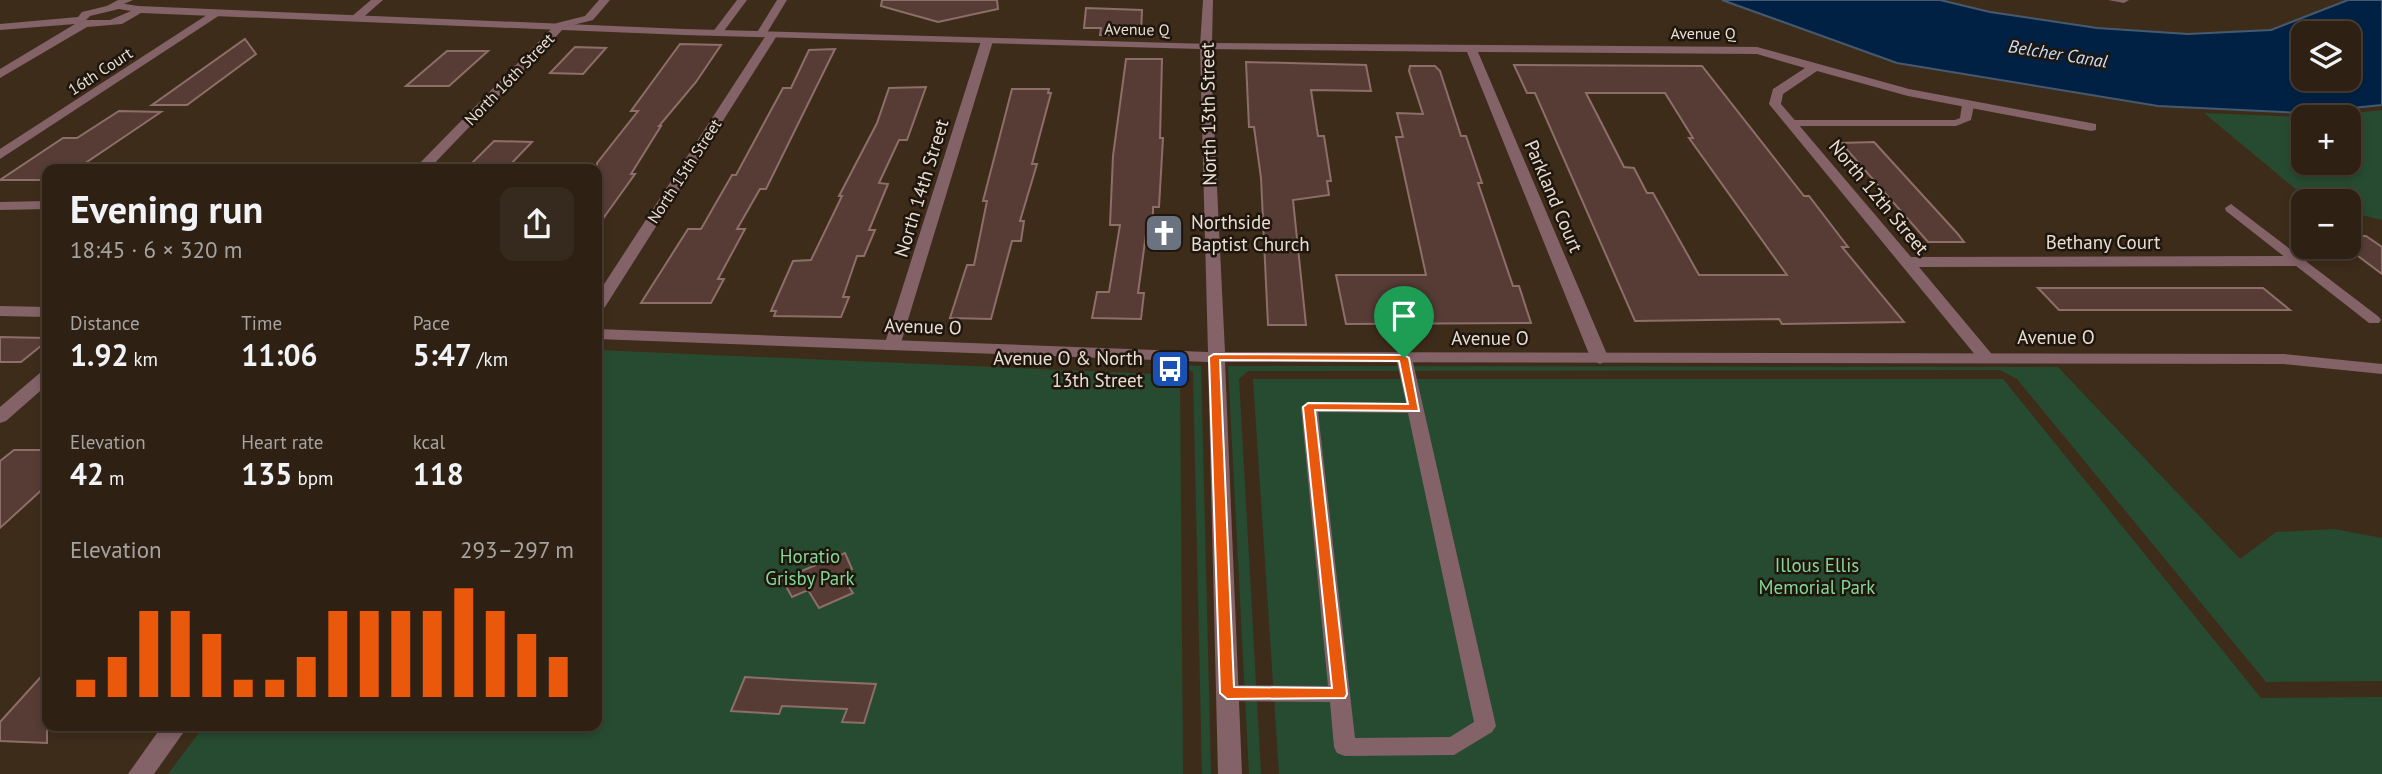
<!DOCTYPE html>
<html lang="en">
<head>
<meta charset="utf-8">
<style>
	body { margin:0; font-family:"PT Sans",sans-serif; background:#36291d; color:#f1f3f6; height:100vh; display:flex; flex-direction:column; font-size:26px; white-space:nowrap }
	* { box-sizing:border-box; margin:0 }
	p { font-size:23px; color:#a7a3a0 }
	.icon { flex:none; width:38px; height:38px; fill:none; stroke:currentColor; stroke-width:2; stroke-linecap:round; stroke-linejoin:round }
	.map { position:relative; flex:1; overflow:hidden }
	.side { position:absolute; left:42px; top:164px; width:560px; height:567px; display:flex; flex-direction:column; background:#2e2114; border-radius:14px; box-shadow:0 4px 10px #0003,0 0 0 2px #493e34 }
	.side>* { flex:none }
	.controls { position:absolute; left:2291px; top:21px; display:grid; gap:14px }
	.controls a { display:grid; place-items:center; width:70px; height:70px; border-radius:14px; background:#2e2114; box-shadow:0 4px 10px #0003,0 0 0 2px #493e34; font-size:35px }
	.pin { position:absolute; display:grid; place-items:center; width:60px; height:60px; color:#fff; margin:-72px -30px; border-radius:50% 50% 50% 0; rotate:-45deg; box-shadow:0 0 7px #0007 }
	.pin .icon { rotate:45deg }
	.round { display:grid; place-items:center; flex:none; width:74px; height:74px; border-radius:14px; background:#36291d }
	.overview { display:flex; align-items:center; justify-content:space-between; height:119px; padding:0 28px }
	h1 { font-size:38px; font-weight:700; line-height:52px }
	.stats { display:grid; grid-template-columns:repeat(3,1fr); gap:10px; height:119px; padding:7px 28px }
	.stats div { display:grid; align-content:center }
	.stats b { font-size:30px; font-weight:700 }
	.stats small { font-size:19px; font-weight:400 }
	.stats p { font-size:19px }
	.chart { height:196px; padding:14px 28px }
	.chart p { display:flex; justify-content:space-between }
	.chart svg { width:100%; height:126px; margin-top:7px; stroke:#ea580c; stroke-width:6 }
	.map>svg:first-child { display:block }
	.green { fill:#274b30 }
	.water { fill:#002144; stroke:#465a6f; stroke-width:2; fill-rule:evenodd }
	.building { fill:#573c36; stroke:#8d6e69; stroke-width:2; fill-rule:evenodd }
	.lines { fill:none; stroke-linecap:round; stroke-linejoin:round }
	.service { fill:#836368; fill-rule:evenodd }
	.minor { fill:#836368; fill-rule:evenodd }
	.tertiary { fill:#836368; fill-rule:evenodd }
	.route { fill:#ea580c; stroke:#fff; stroke-width:2; fill-rule:evenodd }
	.labels { text-anchor:middle; stroke-width:5; stroke-linejoin:round; paint-order:stroke }
	.far-street-label { font-size:16px; fill:#eaded3; stroke:#1f160e }
	.far-water-label { font-size:18px; font-style:italic; fill:#c4defd; stroke:#1f160e }
	.street-label { font-size:19px; fill:#eaded3; stroke:#1f160e }
	.poi-label { font-size:19px; fill:#eaded3; stroke:#1f160e; text-anchor:start }
	.park-label { font-size:19px; fill:#82d896; stroke:#1f160e }
</style>
</head>
<body>
<div class="map">
<svg width="2382" height="774" viewBox="0 0 2382 774">
	<rect width="100%" height="100%" fill="#3e2c1a"/>
	<!-- green -->
	<g class="green">
		<path d="M2382 110V220L2349 212 2348 201H2310L2204 113 2303 117V163H2348V117H2315Z"/>
		<path d="M597 350 1180 375 1183 774H168L204 726H597Z"/>
		<path d="M1034 360 1201 366 1211 774H1202L1193 372 1181 366Z"/>
		<path d="M1228 366 2058 367 2240 559 2276 532 2334 529 2382 538V681L2266 682 2017 379 2000 370 1248 371 1239 379 1261 774H1249Z"/>
		<path d="M1253 379H2003L2261 698 2382 697V774H1279Z"/>
	</g>
	<!-- water -->
	<path class="water" d="M1722 0H1940L1990 12 2097 28 2188 34 2271 30 2348 0H2382V105L2302 113 2158 106 1897 63ZM2303 33H2348V79H2303Z"/>
	<!-- building -->
	<g class="building">
		<path d="M882 0H997L998 9 938 22 881 6Z"/>
		<path d="M1086 8 1142 10 1141 34 1100 35 1101 28H1084Z"/>
		<path d="M245 39 256 54 187 105H152Z"/>
		<path d="M680 44 721 45 696 82 659 126H661L631 174H635L597 227V163L638 111H631Z"/>
		<path d="M575 47 606 48 583 74 550 73Z"/>
		<path d="M835 49 766 189H760L737 229H745L718 279H724L711 303H641L688 229H701L732 175H736L783 88H791L809 50Z"/>
		<path d="M447 51H488L449 86H406Z"/>
		<path d="M1126 59H1162L1160 138H1163L1159 207H1153V233L1146 234 1138 293H1144L1141 319 1092 318 1097 292H1109L1120 225H1110L1113 156Z"/>
		<path d="M1246 62 1366 65 1371 91 1311 90 1318 136H1324L1331 181H1327L1329 195 1293 200 1306 325H1268L1261 178 1254 127H1249Z"/>
		<path d="M1514 65 1702 66 1804 196H1809L1848 247H1842L1904 322 1782 324 1779 319 1635 321 1535 93H1527ZM1586 93H1665L1693 138H1689L1787 275H1699L1653 193H1647L1634 168 1624 167Z"/>
		<path d="M1410 66H1435L1440 71 1461 136H1466L1482 183H1478L1513 286H1519L1531 323 1346 324 1336 275H1426L1396 137H1403L1397 113 1423 114 1409 71Z"/>
		<path d="M926 87 907 140H899L879 183 888 184 869 230H875L864 256H857L843 297H849L841 317 774 316 776 311H771L793 261 811 260 842 196H839L877 123 889 88Z"/>
		<path d="M1012 89H1049L1048 93H1051L1032 164H1037L1020 221H1024L1021 241H1012L991 319 950 318 967 265H974L987 201H983Z"/>
		<path d="M119 111 161 112 75 170H47V180H0L63 138H77Z"/>
		<path d="M494 141 532 142 508 167 469 166Z"/>
		<path d="M1874 142 1957 233 1964 242H1928L1841 143Z"/>
		<path d="M2348 236H2366L2382 247V274L2346 247H2348Z"/>
		<path d="M2038 288H2263L2290 310H2059Z"/>
		<path d="M0 337 47 338V341L21 362H0Z"/>
		<path d="M14 450H47V485L0 528V461Z"/>
		<path d="M845 553 852 569 841 575 853 593 819 608 808 590 792 597 782 579Z"/>
		<path d="M47 670V743L0 741V722Z"/>
		<path d="M745 677 792 680 876 684 864 723 842 722 847 709 782 706 779 714 731 711Z"/>
	</g>
	<g class="lines">
		<!-- service -->
		<g class="service">
			<path d="M737 0H747L721 35H713L712 33Z"/>
			<path d="M777 0H787L765 36H757L756 34Z"/>
			<path d="M1968 102 1974 105 1971 120 1956 126H1791L1785 123 1791 120H1955L1960 118 1962 105Z"/>
			<path d="M47 201V209L0 210V202Z"/>
			<path d="M2231 204 2379 317 2381 320 2379 323H2369L2226 211 2225 208Z"/>
			<path d="M1404 353 1412 358 1496 726 1492 732 1454 755 1345 756 1337 753 1334 747 1330 702 1227 701 1220 699 1217 693 1220 687 1227 685 1328 686 1301 407 1309 402 1406 403 1396 358ZM1318 412 1408 413 1474 722 1450 737 1355 738Z"/>
		</g>
		<!-- minor -->
		<g class="minor">
			<path d="M118 0H133L110 10 105 7Z"/>
			<path d="M371 0H383L359 21H351V17Z"/>
			<path d="M599 0H610L593 20 565 27 428 170H413L557 23 585 16Z"/>
			<path d="M1203 0H1213L1212 43 1757 47 1909 89 2096 124V130L2091 131 1908 96 1817 71 1783 94 1781 104 1911 257 2299 256 2307 261 2299 266 1919 267 1995 358 1987 363 1981 362 1769 104 1773 89 1805 68 1757 54 1478 52 1609 359 1600 364 1591 359 1467 52 1206 49 1200 46Z"/>
			<path d="M2108 0H2129L2124 3Z"/>
			<path d="M213 11 223 13 0 159V149Z"/>
			<path d="M768 32 778 34 605 307 597 312V295Z"/>
			<path d="M987 38 993 41 900 346 898 350H886L884 346 981 41Z"/>
			<path d="M47 371V385L6 421 0 423V407L41 372Z"/>
			<path d="M162 726H188L154 774H128Z"/>
		</g>
		<!-- tertiary -->
		<g class="tertiary">
			<path d="M119 3 138 6 684 29 1210 44 1225 352 2284 354 2382 364V374L2284 364 1225 362 1242 774H1218L1208 362 597 339V329L1208 352 1200 49 684 35 141 13 122 24 87 27 0 78V69L75 24 0 30V24L78 17 82 12ZM119 9 131 11 110 20H86L90 16Z"/>
			<path d="M0 306 47 307V317L0 316Z"/>
		</g>
	</g>
	<!-- route -->
	<path class="route" d="M1214 354 1404 355 1409 358 1419 411 1315 410 1347 694 1345 698 1227 699 1220 693 1209 357ZM1220 360 1399 361 1408 404 1308 403 1303 407 1332 688 1234 687Z"/>
	<!-- icons -->
	<defs>
		<g id="church-square" transform="scale(2.0125)"><rect x="-9" y="-9" width="18" height="18" rx="4" fill="#6b7280" stroke="#1f160e"/><path d="M-1.2-6h2.4v3.5h3.3v2.4h-3.3V6h-2.4V-.1h-3.3v-2.4h3.3Z" fill="#fff"/></g>
		<g id="bus-square" transform="scale(2.0125)"><rect x="-9" y="-9" width="18" height="18" rx="4" fill="#1a4fb4" stroke="#1f160e"/><path d="M-5-6H5V4H4V6H2V4H-2V6H-4V4H-5ZM-3.5-4V0h7V-4ZM-3.5 1.2v1.5H-2V1.2ZM2 1.2v1.5H3.5V1.2Z" fill="#fff"/></g>
	</defs>
	<g fill-rule="evenodd">
		<use href="#church-square" x="1164" y="233"/>
		<use href="#bus-square" x="1170" y="369"/>
	</g>
	<g class="labels">
		<!-- far-street labels -->
		<g class="far-street-label">
			<text transform="translate(1137 29) rotate(1)" y="6">Avenue Q</text>
			<text x="1703" y="39">Avenue Q</text>
			<text transform="translate(100 71) rotate(-33)" y="6">16th Court</text>
			<text transform="translate(509 79) rotate(-46)" y="6">North 16th Street</text>
			<text transform="translate(684 171) rotate(-57)" y="6">North 15th Street</text>
		</g>
		<!-- far-water labels -->
		<g class="far-water-label">
			<text transform="translate(2058 54) rotate(9)" y="6">Belcher Canal</text>
		</g>
		<!-- street labels -->
		<g class="street-label">
			<text transform="translate(1208 114) rotate(-91)" y="7">North 13th Street</text>
			<text transform="translate(921 188) rotate(-73)" y="7">North 14th Street</text>
			<text transform="translate(1554 196) rotate(67)" y="7">Parkland Court</text>
			<text transform="translate(1879 197) rotate(50)" y="7">North 12th Street</text>
			<text x="2103" y="249">Bethany Court</text>
			<text transform="translate(923 326) rotate(2)" y="7">Avenue O</text>
			<text x="2056" y="344">Avenue O</text>
			<text x="1490" y="345">Avenue O</text>
		</g>
		<!-- poi labels -->
		<g class="poi-label">
			<text x="1191" y="229">Northside<tspan x="1191" dy="22">Baptist Church</tspan></text>
			<text x="1143" y="365" text-anchor="end">Avenue O &amp; North<tspan x="1143" dy="22">13th Street</tspan></text>
		</g>
		<!-- park labels -->
		<g class="park-label">
			<text x="810" y="563">Horatio<tspan x="810" dy="22">Grisby Park</tspan></text>
			<text x="1817" y="572">Illous Ellis<tspan x="1817" dy="22">Memorial Park</tspan></text>
		</g>
	</g>
</svg>
<div class="controls">
<a><svg class="icon" aria-label="layers" viewBox="0 0 24 24"><path d="M12 4l9 5-9 5-9-5zM3 14l9 5 9-5"/></svg></a>
<a>+</a>
<a>−</a>
</div>
<div class="pin" style="left:1404px;top:358px;background:#1e9e55"><svg class="icon" aria-label="arrive" viewBox="0 0 24 24"><path d="M6 21V4h12l-3 4 3 4H6"/></svg></div>
<section class="side">
<div class="overview"><div><h1>Evening run</h1><p>18:45 · 6 × 320 m</p></div><a class="round"><svg class="icon" aria-label="share" viewBox="0 0 24 24"><path d="M12 15V3M7 8l5-5 5 5M5 13v7h14v-7"/></svg></a></div>
<div class="stats">
<div><p>Distance</p><b>1.92<small> km</small></b></div>
<div><p>Time</p><b>11:06</b></div>
<div><p>Pace</p><b>5:47<small> /km</small></b></div>
</div>
<div class="stats">
<div><p>Elevation</p><b>42<small> m</small></b></div>
<div><p>Heart rate</p><b>135<small> bpm</small></b></div>
<div><p>kcal</p><b>118</b></div>
</div>
<div class="chart"><p><span>Elevation</span>293–297 m</p>
<svg viewBox="0 0 160 44" preserveAspectRatio="none"><path d="M5 44V38M15 44V30M25 44V14M35 44V14M45 44V22M55 44V38M65 44V38M75 44V30M85 44V14M95 44V14M105 44V14M115 44V14M125 44V6M135 44V14M145 44V22M155 44V30"/></svg>
</div>
</section>
</div>
</body>
</html>
